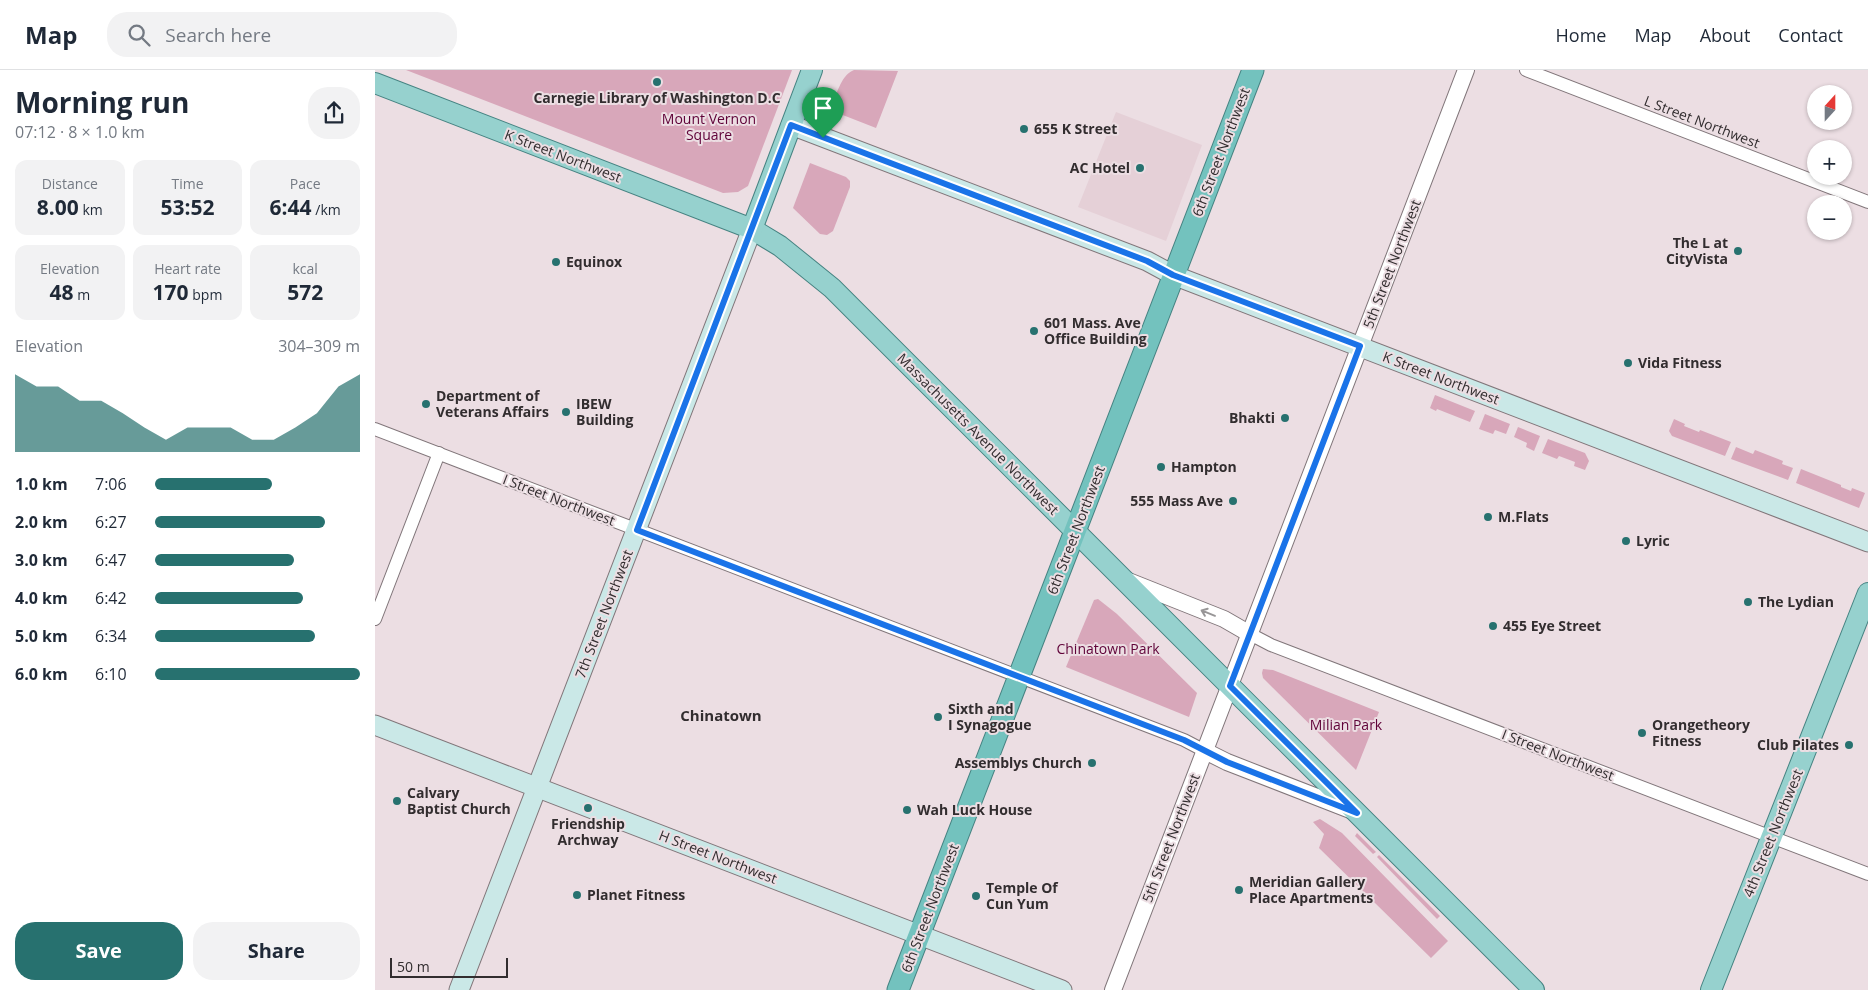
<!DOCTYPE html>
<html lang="en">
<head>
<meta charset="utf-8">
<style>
	body { margin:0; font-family:"Open Sans",sans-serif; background:#f2f2f3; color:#1f2937; height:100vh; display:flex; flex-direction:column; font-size:19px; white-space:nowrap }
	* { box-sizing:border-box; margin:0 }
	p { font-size:16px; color:#747a83 }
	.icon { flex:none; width:28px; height:28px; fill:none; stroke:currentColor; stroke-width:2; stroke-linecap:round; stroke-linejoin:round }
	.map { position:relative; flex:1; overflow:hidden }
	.drawer { display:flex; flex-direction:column; background:#fff; width:375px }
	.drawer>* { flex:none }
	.needle { width:32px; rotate:21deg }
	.buttons { position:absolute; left:1432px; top:15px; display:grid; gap:10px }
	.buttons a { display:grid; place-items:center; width:45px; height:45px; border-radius:50%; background:#fff; box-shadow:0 1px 4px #0004; font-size:25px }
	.scale { position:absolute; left:15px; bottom:12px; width:118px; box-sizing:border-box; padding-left:5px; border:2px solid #322d2f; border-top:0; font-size:14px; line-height:18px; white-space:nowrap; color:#322d2f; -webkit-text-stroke:4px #ecdee3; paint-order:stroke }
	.pin { position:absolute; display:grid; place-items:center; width:42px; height:42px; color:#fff; margin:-51px -21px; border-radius:50% 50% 50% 0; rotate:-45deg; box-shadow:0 0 5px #0007 }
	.pin .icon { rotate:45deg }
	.round { display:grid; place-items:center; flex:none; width:52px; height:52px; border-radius:20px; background:#f2f2f3 }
	.head { display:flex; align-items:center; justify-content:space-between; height:85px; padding:0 15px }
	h1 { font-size:28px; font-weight:700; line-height:38px }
	.figures { display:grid; grid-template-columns:repeat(3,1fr); gap:8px; height:85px; padding:5px 15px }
	.figures div { display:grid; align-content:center; border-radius:12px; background:#f2f2f3; text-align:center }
	.figures b { font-size:21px; font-weight:700 }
	.figures small { font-size:14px; font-weight:400 }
	.figures p { font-size:14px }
	.chart { height:140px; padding:10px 15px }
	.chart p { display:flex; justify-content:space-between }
	.chart svg { width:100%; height:90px; margin-top:5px; fill:#27716f; opacity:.7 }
	.action { display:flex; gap:10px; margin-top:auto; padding:10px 15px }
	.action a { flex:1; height:58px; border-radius:20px; background:#27716f; color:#fff; font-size:20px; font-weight:700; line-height:58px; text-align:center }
	.action a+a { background:#f2f2f3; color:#1f2937 }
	ul { padding:0 15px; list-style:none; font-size:16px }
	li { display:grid; grid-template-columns:80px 60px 1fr; align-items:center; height:38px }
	li i { height:12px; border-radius:6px; background:#27716f }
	header { display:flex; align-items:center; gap:30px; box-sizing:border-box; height:70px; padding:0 25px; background:#fff; border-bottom:1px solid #e0e1e3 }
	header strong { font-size:24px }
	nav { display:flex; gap:28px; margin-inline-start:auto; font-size:18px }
	.search { width:350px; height:45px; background:#f2f2f3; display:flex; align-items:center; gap:12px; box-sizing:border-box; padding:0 18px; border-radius:20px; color:#747a83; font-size:19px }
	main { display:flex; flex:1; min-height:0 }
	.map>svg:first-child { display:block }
	.built { fill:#e5d0d7 }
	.green { fill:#d8a7ba }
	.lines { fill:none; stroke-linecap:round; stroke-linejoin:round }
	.minor-casing { stroke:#81767a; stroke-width:14 }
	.tertiary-casing { stroke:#81767a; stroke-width:18 }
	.secondary-casing { stroke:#81767a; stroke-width:21 }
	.primary-casing { stroke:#468382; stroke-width:22 }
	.trunk-casing { stroke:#468382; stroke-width:23 }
	.minor { stroke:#fff; stroke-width:12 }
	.tertiary { stroke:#fff; stroke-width:16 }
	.secondary { stroke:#cae8e7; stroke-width:19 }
	.primary { stroke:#96d1ce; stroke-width:20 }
	.trunk { stroke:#73c2be; stroke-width:21 }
	.oneway { stroke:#989697 }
	.route-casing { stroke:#fff; stroke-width:10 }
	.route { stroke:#1a73e8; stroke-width:6 }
	.poi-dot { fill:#27716f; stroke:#ecdee3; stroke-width:2 }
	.labels { text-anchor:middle; stroke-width:4; stroke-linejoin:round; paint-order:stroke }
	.poi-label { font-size:14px; font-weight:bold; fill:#322d2f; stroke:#ecdee3; text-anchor:start }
	.park-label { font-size:14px; fill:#5f0238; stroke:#ecdee3 }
	.street-label { font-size:14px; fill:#322d2f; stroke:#ecdee3 }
	.neighbourhood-label { font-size:15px; font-weight:bold; fill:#322d2f; stroke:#ecdee3 }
</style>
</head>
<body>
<header>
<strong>Map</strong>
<div class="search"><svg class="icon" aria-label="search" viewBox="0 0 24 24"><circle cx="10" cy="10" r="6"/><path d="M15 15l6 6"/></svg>Search here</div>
<nav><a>Home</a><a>Map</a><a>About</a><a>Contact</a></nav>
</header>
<main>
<section class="drawer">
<div class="head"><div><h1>Morning run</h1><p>07:12 · 8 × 1.0 km</p></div><a class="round"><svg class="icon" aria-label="share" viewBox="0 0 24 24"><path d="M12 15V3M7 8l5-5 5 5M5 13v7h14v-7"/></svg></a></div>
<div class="figures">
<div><p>Distance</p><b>8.00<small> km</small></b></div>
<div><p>Time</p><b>53:52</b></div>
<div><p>Pace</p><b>6:44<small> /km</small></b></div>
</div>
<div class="figures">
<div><p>Elevation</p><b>48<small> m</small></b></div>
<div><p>Heart rate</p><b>170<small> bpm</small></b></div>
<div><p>kcal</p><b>572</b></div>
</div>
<div class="chart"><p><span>Elevation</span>304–309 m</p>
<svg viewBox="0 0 160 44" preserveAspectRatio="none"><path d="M0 44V6L10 12L20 12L30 19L40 19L50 25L60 32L70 38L80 32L90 32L100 32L110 38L120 38L130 32L140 25L150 12L160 6V44z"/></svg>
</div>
<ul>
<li><b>1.0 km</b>7:06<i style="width:57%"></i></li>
<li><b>2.0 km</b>6:27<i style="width:83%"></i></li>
<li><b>3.0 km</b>6:47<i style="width:68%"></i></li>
<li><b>4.0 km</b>6:42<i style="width:72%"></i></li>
<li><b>5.0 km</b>6:34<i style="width:78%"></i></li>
<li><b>6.0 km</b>6:10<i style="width:100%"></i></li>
</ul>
<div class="action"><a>Save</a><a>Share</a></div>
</section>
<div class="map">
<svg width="1493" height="920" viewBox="0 0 1493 920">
	<rect width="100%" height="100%" fill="#ecdee3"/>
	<!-- built -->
	<path class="built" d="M741 42 827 75 791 171 703 137Z"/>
	<!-- green -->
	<g class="green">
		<path d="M31 0H417L373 116 363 122 348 123Z"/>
		<path d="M479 0 523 1 501 58 455 40C461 28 465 5 479 0Z"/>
		<path d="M435 93 471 107 475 111V117L458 161 452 165 445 164 418 138Z"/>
		<path d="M1060 325 1100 341 1095 352 1062 339 1061 341 1055 338Z"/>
		<path d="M1110 344 1135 354 1131 364 1120 360 1118 364 1104 359Z"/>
		<path d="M1299 349 1310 354 1309 356 1324 362 1325 360 1356 372 1350 386 1297 366 1294 361Z"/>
		<path d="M1143 357 1165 366 1159 381 1151 377 1152 373 1139 367Z"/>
		<path d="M1173 369 1210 383 1214 391 1210 400 1199 396 1200 392 1184 386 1182 389 1167 383Z"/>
		<path d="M1361 377 1378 384 1380 380 1408 391 1407 394 1418 398 1413 410 1356 389Z"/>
		<path d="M1426 399 1466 415V417L1476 421 1477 418 1490 423 1484 438 1421 413Z"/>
		<path d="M723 529 742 544 822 623 814 647 691 597 719 530Z"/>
		<path d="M888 599 898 600 1004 642 981 700 888 608 887 603Z"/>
		<path d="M945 749 967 763 1073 871 1056 888 944 778 949 764 938 752Z"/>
		<path d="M982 763 1001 782 998 784 980 766Z"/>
		<path d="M1004 785 1065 846 1062 849 1002 787Z"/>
	</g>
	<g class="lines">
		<!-- minor casing -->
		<g class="minor-casing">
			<g id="minor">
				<path d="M1151 0 1493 132"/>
				<path d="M0 359 809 670 830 681"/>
				<path d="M0 549 64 383"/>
				<path d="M875 564 896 575 1493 804"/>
			</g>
		</g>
		<!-- tertiary casing -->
		<g class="tertiary-casing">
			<g id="tertiary">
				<path d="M751 510 849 549 875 564"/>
				<path d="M830 681 852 692 978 741"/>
				<path d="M738 920 1091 0"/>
			</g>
		</g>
		<!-- secondary casing -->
		<g class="secondary-casing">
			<g id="secondary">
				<path d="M416 55 772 191 798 205 1493 472"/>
				<path d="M0 655 687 920"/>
				<path d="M84 920 377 159"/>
			</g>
		</g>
		<!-- primary casing -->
		<g class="primary-casing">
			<g id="primary">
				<path d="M0 13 377 159 405 176 457 218 1159 920"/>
				<path d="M377 159 437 0"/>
				<path d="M1336 920 1493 523"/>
			</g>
		</g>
		<!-- trunk casing -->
		<g class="trunk-casing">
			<path id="trunk" d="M523 920 878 0"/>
		</g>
		<!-- minor -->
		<use href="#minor" class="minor"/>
		<!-- tertiary -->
		<use href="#tertiary" class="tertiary"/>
		<!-- secondary -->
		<use href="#secondary" class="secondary"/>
		<!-- primary -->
		<use href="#primary" class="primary"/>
		<!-- trunk -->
		<use href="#trunk" class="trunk"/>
	</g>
	<!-- one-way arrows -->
	<defs><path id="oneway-shaft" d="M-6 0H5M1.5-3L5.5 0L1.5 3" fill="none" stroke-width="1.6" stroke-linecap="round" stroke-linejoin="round" transform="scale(1.25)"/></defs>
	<use class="oneway" href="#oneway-shaft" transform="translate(833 543) rotate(-158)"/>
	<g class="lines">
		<!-- route casing -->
		<g class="route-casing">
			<path id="route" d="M416 55 772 191 798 205 985 276 855 616 982 743 852 692 809 670 262 460Z"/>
		</g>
		<!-- route -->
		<use href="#route" class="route"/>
	</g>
	<!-- markers -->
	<g class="poi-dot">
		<circle cx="282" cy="12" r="5"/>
		<circle cx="649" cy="59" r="5"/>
		<circle cx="765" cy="98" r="5"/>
		<circle cx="1363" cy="181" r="5"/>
		<circle cx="181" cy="192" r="5"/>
		<circle cx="659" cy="261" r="5"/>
		<circle cx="1253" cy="293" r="5"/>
		<circle cx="51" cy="334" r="5"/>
		<circle cx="191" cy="342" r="5"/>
		<circle cx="910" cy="348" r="5"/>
		<circle cx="786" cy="397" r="5"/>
		<circle cx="858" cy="431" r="5"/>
		<circle cx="1113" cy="447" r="5"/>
		<circle cx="1251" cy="471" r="5"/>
		<circle cx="1373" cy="532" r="5"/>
		<circle cx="1118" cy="556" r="5"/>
		<circle cx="563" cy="647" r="5"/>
		<circle cx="1267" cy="663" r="5"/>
		<circle cx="1474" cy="675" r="5"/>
		<circle cx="717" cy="693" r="5"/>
		<circle cx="22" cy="731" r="5"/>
		<circle cx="213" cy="738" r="5"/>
		<circle cx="532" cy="740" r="5"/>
		<circle cx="864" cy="820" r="5"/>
		<circle cx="202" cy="825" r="5"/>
		<circle cx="601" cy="826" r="5"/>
	</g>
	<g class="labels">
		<!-- poi labels -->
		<g class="poi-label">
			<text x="282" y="33" text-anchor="middle">Carnegie Library of Washington D.C</text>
			<text x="659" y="64">655 K Street</text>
			<text x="755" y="103" text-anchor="end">AC Hotel</text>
			<text x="1353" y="178" text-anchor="end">The L at<tspan x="1353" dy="16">CityVista</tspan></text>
			<text x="191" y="197">Equinox</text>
			<text x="669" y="258">601 Mass. Ave<tspan x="669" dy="16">Office Building</tspan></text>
			<text x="1263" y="298">Vida Fitness</text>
			<text x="61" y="331">Department of<tspan x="61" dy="16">Veterans Affairs</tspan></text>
			<text x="201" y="339">IBEW<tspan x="201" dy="16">Building</tspan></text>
			<text x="900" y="353" text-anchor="end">Bhakti</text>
			<text x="796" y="402">Hampton</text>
			<text x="848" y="436" text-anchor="end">555 Mass Ave</text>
			<text x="1123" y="452">M.Flats</text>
			<text x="1261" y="476">Lyric</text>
			<text x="1383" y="537">The Lydian</text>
			<text x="1128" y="561">455 Eye Street</text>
			<text x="573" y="644">Sixth and<tspan x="573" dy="16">I Synagogue</tspan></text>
			<text x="1277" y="660">Orangetheory<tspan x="1277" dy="16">Fitness</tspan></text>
			<text x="1464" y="680" text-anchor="end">Club Pilates</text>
			<text x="707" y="698" text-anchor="end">Assemblys Church</text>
			<text x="32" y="728">Calvary<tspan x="32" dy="16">Baptist Church</tspan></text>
			<text x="542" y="745">Wah Luck House</text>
			<text x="213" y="759" text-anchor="middle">Friendship<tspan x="213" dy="16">Archway</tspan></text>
			<text x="874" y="817">Meridian Gallery<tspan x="874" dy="16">Place Apartments</tspan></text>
			<text x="611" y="823">Temple Of<tspan x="611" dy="16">Cun Yum</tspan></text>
			<text x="212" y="830">Planet Fitness</text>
		</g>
		<!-- park labels -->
		<g class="park-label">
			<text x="334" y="54">Mount Vernon<tspan x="334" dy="16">Square</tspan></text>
			<text x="733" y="584">Chinatown Park</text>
			<text x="971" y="660">Milian Park</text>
		</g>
		<!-- street labels -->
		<g class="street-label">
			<text transform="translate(1327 52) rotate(21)" y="5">L Street Northwest</text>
			<text transform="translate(846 82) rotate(-69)" y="5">6th Street Northwest</text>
			<text transform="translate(188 86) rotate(21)" y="5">K Street Northwest</text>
			<text transform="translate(1017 194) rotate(-69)" y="5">5th Street Northwest</text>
			<text transform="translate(1066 308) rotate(21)" y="5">K Street Northwest</text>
			<text transform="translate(603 364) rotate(45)" y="5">Massachusetts Avenue Northwest</text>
			<text transform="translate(184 430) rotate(21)" y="5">I Street Northwest</text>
			<text transform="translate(701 460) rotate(-69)" y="5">6th Street Northwest</text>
			<text transform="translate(229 544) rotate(-69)" y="5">7th Street Northwest</text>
			<text transform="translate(1183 685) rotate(21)" y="5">I Street Northwest</text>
			<text transform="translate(1398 763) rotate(-68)" y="5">4th Street Northwest</text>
			<text transform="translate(796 768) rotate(-69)" y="5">5th Street Northwest</text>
			<text transform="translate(343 787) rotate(21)" y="5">H Street Northwest</text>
			<text transform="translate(555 838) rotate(-69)" y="5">6th Street Northwest</text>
		</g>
		<!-- neighbourhood labels -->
		<g class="neighbourhood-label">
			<text x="346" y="651">Chinatown</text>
		</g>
	</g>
</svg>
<div class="buttons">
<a><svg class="needle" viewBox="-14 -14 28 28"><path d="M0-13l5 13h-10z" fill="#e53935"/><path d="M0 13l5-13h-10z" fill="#747a83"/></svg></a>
<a>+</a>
<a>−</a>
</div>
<div class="scale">50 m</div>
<div class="pin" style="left:448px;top:68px;background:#1e9e55"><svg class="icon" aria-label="arrive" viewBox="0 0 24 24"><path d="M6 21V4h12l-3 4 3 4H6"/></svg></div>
</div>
</main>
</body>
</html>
